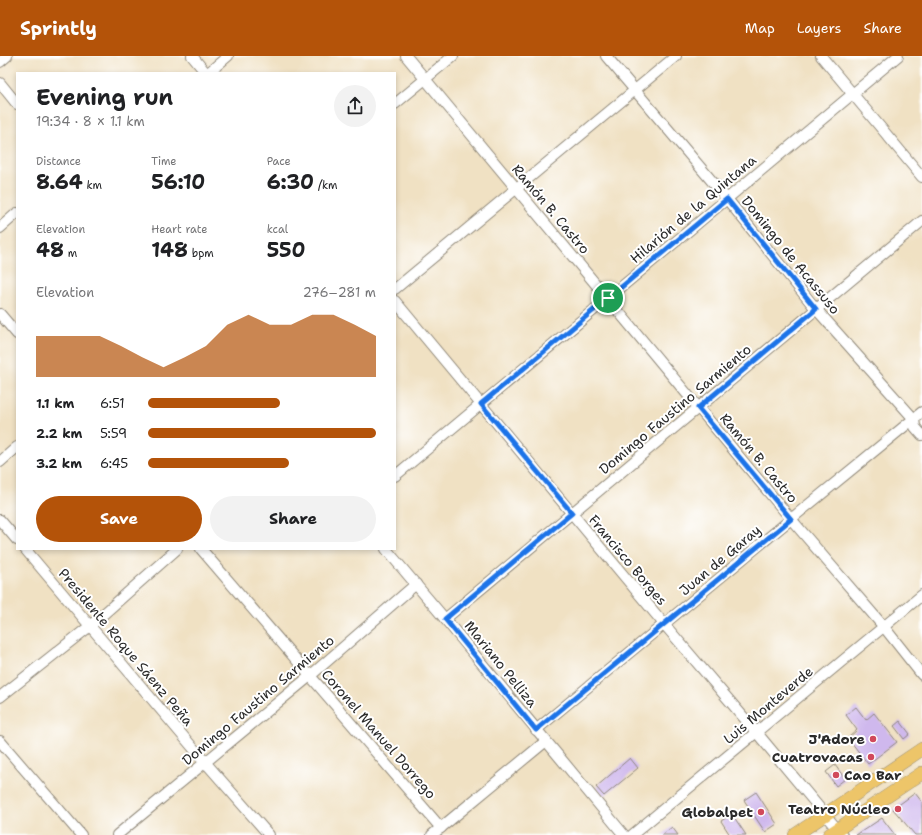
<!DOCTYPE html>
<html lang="en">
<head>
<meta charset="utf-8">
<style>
	body { margin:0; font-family:"Shantell Sans",sans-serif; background:#f2f2f2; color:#202124; height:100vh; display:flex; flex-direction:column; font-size:15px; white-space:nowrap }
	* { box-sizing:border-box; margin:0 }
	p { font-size:13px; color:#757577 }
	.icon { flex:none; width:22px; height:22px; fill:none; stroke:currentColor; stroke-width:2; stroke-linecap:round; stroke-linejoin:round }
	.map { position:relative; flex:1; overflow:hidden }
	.sheet { position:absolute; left:16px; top:16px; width:380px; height:478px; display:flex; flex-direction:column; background:#fff; border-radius:0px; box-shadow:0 2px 6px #0003 }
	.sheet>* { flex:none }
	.pin { position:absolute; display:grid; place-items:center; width:34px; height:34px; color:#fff; margin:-17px; border:2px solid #fff; border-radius:50%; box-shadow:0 1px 4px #0007 }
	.round { display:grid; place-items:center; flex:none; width:42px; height:42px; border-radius:21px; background:#f2f2f2 }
	.summary { display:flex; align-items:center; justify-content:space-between; height:68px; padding:0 20px }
	h1 { font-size:22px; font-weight:700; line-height:30px }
	.figures { display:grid; grid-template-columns:repeat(3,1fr); gap:6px; height:68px; padding:4px 20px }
	.figures div { display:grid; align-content:center }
	.figures b { font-size:20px; font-weight:700 }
	.figures small { font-size:11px; font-weight:400 }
	.figures p { font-size:11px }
	.chart { height:112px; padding:8px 20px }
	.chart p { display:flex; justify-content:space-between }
	.chart svg { width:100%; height:72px; margin-top:4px; fill:#b45309; opacity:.7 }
	.action { display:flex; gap:8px; margin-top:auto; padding:8px 20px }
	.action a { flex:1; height:46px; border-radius:24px; background:#b45309; color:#fff; font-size:16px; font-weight:700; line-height:46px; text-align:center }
	.action a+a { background:#f2f2f2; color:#202124 }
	ul { padding:0 20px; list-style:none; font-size:13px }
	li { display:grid; grid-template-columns:64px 48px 1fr; align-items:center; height:30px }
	li i { height:10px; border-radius:5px; background:#b45309 }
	header { display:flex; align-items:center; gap:24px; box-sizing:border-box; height:56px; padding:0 20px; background:#b45309; color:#fff }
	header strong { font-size:19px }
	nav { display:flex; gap:22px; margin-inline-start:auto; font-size:14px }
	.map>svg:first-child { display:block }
	.building { fill:#cfb8ed }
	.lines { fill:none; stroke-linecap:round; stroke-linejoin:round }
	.minor-casing { stroke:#8e8677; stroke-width:12 }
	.major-casing { stroke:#8e8677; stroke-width:14 }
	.minor { stroke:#fff; stroke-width:10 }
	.major { stroke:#edc569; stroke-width:13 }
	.route-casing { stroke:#fff; stroke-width:8 }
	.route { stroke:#1a73e8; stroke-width:5 }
	.poi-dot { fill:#d1495b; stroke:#fff; stroke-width:1.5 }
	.labels { text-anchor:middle; stroke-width:4; stroke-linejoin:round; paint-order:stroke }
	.street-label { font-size:14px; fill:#2b2b2b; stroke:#fff }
	.poi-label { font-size:14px; font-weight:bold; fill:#2b2b2b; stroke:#fff; text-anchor:end }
</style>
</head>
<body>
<header>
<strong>Sprintly</strong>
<nav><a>Map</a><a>Layers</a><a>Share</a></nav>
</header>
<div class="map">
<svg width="922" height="779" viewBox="0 0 922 779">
	<rect width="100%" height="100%" fill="#fff"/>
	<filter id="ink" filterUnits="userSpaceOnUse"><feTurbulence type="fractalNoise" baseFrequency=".025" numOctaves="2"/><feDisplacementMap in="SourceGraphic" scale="8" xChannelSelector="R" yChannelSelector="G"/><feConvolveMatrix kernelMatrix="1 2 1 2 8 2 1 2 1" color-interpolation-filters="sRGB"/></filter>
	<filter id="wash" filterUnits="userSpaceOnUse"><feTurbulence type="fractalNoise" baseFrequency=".012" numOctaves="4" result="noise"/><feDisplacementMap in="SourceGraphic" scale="16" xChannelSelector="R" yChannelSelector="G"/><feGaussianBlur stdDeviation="0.9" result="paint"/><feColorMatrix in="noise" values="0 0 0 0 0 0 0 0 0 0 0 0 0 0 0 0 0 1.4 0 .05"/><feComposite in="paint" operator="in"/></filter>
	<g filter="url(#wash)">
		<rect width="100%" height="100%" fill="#f0e1c3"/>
		<g id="blocks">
			<!-- building -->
			<g class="building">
				<path d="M856 651 866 664 874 657 897 686 868 708 848 682 857 674 846 659Z"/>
				<path d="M900 665 910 678 904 683 894 670Z"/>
				<path d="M630 702 638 712 604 740 596 731Z"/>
				<path d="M835 709 845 723 836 730 826 716Z"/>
				<path d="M756 736 777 768 765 776 744 744Z"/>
				<path d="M915 737 922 746V779H915L893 753Z"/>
				<path d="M732 758 746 779H730L721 765Z"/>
				<path d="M882 762 895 779H856L870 770Z"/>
				<path d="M672 771 678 779H662Z"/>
			</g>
		</g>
	</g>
	<g filter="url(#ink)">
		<use href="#blocks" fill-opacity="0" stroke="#8e8677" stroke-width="1"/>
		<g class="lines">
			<!-- minor casing -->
			<g class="minor-casing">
				<g id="minor">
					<path d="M192 0 206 17"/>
					<path d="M406 0 791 463 884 571 922 619"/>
					<path d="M606 0 727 143 816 253 914 363 915 371 922 379"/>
					<path d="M821 0 922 121"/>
					<path d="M0 6 7 0"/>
					<path d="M208 17 228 0"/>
					<path d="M0 27 17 48"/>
					<path d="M395 48 453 0"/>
					<path d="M0 172 17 157"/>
					<path d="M395 233 676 0"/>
					<path d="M395 245 664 568 757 677 842 779"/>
					<path d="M0 258 17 278"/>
					<path d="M0 406 17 391"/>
					<path d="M395 420 898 0"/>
					<path d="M0 464 17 484"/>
					<path d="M25 493 205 706 269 779"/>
					<path d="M201 493 441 772"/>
					<path d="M386 493 445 563 624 779"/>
					<path d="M445 563 922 165"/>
					<path d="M0 641 90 570 177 493"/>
					<path d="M536 674 791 463 922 356"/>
					<path d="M0 685 81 779"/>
					<path d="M117 779 310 620 416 528"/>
					<path d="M432 779 546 685"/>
					<path d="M632 779 922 539"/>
				</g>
			</g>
			<!-- major casing -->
			<g class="major-casing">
				<g id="major">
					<path d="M795 779 922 693"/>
					<path d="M829 779 922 717"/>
				</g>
			</g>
			<!-- minor -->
			<use href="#minor" class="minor"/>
			<!-- major -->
			<use href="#major" class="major"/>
		</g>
	</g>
	<g class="lines" filter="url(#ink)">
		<!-- route casing -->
		<g class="route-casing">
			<path id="route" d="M727 143 816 253 698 352 791 463 536 674 445 563 572 457 481 348Z"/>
		</g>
		<!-- route -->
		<use href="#route" class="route"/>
	</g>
	<!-- markers -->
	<g class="poi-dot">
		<circle cx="873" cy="683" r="4"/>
		<circle cx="871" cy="701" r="4"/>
		<circle cx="836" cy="719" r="4"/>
		<circle cx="898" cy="753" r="4"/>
		<circle cx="761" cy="756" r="4"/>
	</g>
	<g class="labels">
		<!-- street labels -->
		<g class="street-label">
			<text transform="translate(551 153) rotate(50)" y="5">Ramón B. Castro</text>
			<text transform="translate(693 153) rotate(-40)" y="5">Hilarión de la Quintana</text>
			<text transform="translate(791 199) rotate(51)" y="5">Domingo de Acassuso</text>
			<text transform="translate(675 353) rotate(-40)" y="5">Domingo Faustino Sarmiento</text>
			<text transform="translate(759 402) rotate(50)" y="5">Ramón B. Castro</text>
			<text transform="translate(628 504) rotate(50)" y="5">Francisco Borges</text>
			<text transform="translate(720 504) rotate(-40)" y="5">Juan de Garay</text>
			<text transform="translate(126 591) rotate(50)" y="5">Presidente Roque Sáenz Peña</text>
			<text transform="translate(501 608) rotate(51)" y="5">Mariano Pelliza</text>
			<text transform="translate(258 644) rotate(-40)" y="5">Domingo Faustino Sarmiento</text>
			<text transform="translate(768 649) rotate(-40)" y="5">Luis Monteverde</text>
			<text transform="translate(379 678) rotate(49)" y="5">Coronel Manuel Dorrego</text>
		</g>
		<!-- poi labels -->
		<g class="poi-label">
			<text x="865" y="688">J'Adore</text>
			<text x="863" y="706">Cuatrovacas</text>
			<text x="844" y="724" text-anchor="start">Cao Bar</text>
			<text x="890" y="758">Teatro Núcleo</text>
			<text x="753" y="761">Globalpet</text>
		</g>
	</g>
</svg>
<div class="pin" style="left:608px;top:242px;background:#1e9e55"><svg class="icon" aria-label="arrive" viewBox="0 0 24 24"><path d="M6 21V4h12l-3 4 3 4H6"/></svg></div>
<section class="sheet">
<div class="summary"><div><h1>Evening run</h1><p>19:34 · 8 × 1.1 km</p></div><a class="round"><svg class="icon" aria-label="share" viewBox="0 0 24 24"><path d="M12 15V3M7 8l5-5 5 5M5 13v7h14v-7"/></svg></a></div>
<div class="figures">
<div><p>Distance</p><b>8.64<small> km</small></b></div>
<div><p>Time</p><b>56:10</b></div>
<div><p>Pace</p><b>6:30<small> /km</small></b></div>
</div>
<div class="figures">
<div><p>Elevation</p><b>48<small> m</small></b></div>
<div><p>Heart rate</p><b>148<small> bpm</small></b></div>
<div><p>kcal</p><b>550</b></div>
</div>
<div class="chart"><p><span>Elevation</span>276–281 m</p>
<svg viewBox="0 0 160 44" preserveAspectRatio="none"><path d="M0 44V19L10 19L20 19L30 19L40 25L50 32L60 38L70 32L80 25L90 12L100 6L110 12L120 12L130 6L140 6L150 12L160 19V44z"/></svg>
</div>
<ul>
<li><b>1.1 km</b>6:51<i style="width:58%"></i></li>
<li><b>2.2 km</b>5:59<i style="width:100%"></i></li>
<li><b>3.2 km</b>6:45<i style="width:62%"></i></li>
</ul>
<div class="action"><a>Save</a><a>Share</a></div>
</section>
</div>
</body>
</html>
